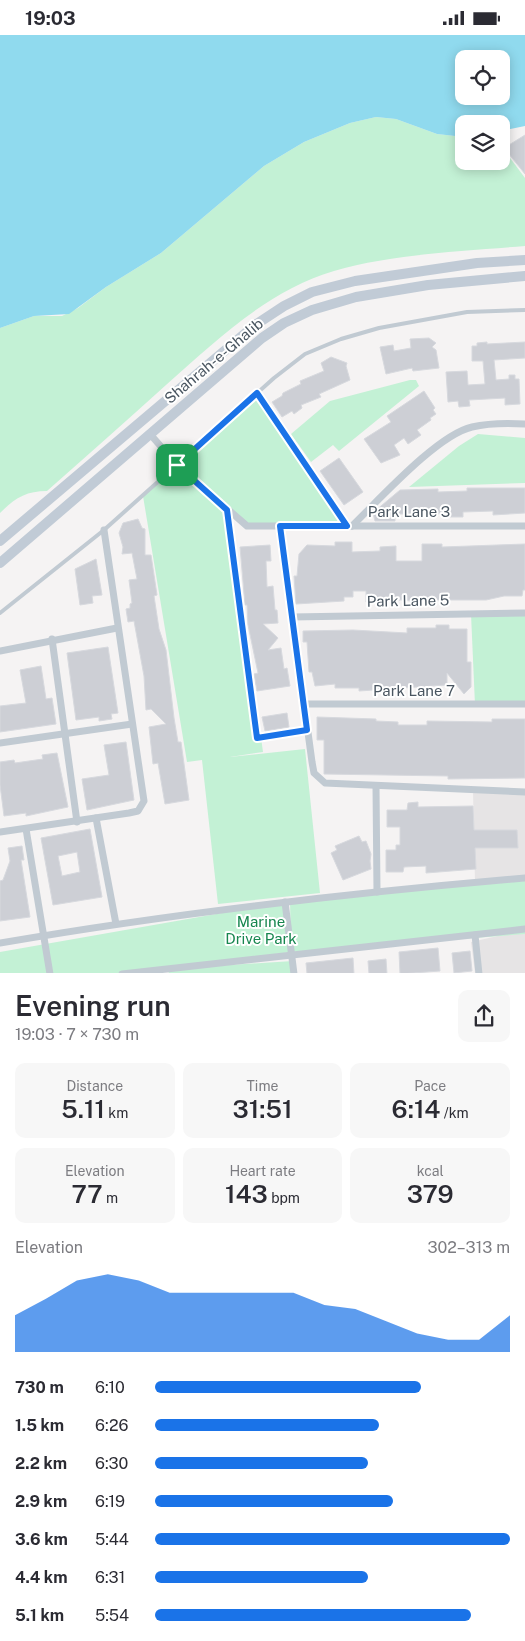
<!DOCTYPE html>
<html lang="en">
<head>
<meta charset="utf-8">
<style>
	body { margin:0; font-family:"Public Sans",sans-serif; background:#f7f7f7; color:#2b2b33; height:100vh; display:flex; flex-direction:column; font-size:19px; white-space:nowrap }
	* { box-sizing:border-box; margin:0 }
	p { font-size:16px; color:#7c7c81 }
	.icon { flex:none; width:28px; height:28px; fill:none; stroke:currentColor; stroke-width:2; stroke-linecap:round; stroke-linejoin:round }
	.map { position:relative; height:938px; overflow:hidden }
	.panel { display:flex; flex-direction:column; background:#fff; flex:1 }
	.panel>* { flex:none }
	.controls { position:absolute; left:455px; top:15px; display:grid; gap:10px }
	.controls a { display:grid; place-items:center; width:55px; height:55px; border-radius:10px; background:#fff; box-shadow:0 2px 12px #0003; font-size:25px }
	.pin { position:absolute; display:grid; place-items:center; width:42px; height:42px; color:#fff; margin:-21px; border-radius:10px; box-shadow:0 2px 8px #0006 }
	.round { display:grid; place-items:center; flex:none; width:52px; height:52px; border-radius:10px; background:#f7f7f7 }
	.headline { display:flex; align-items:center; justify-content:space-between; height:85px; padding:0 15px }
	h1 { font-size:28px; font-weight:600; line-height:38px }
	.metrics { display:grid; grid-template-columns:repeat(3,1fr); gap:8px; height:85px; padding:5px 15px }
	.metrics div { display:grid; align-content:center; border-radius:10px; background:#f7f7f7; text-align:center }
	.metrics b { font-size:25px; font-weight:600 }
	.metrics small { font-size:14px; font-weight:400 }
	.metrics p { font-size:14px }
	.chart { height:140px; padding:10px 15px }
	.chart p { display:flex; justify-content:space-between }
	.chart svg { width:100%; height:90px; margin-top:5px; fill:#1a73e8; opacity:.7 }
	ul { padding:0 15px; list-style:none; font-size:16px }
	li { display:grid; grid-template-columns:80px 60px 1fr; align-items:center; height:38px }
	li i { height:12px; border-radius:6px; background:#1a73e8 }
	.status { display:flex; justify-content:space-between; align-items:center; height:35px; padding:0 25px; background:#fff; direction:ltr }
	.status svg { height:14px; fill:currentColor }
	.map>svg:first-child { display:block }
	.education { fill:#e6e4e5 }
	.green { fill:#c3f1d5 }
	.water { fill:#90daee; fill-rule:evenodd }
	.building { fill:#cdcfd5; stroke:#d7d9de; fill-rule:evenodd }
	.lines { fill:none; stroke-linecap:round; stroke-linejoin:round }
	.service { stroke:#c1cad2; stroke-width:4 }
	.minor { stroke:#c1cad2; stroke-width:7 }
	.secondary { stroke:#c1cbd6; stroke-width:10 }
	.route-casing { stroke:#fff; stroke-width:10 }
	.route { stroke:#1a73e8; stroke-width:6 }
	.labels { text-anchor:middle; stroke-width:4; stroke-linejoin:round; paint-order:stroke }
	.street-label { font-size:15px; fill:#4a5661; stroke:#fff }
	.park-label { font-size:15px; fill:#17864f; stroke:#fff }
</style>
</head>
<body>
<div class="status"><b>19:03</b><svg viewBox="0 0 49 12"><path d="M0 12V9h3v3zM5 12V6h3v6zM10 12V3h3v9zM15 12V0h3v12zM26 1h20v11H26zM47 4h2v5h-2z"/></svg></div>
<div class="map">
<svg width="525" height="939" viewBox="0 0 525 939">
	<rect width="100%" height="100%" fill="#f5f3f3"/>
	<!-- education -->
	<g class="education">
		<path d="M473 755 525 757V843L475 848Z"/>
		<path d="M525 895V938H475L471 907Z"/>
	</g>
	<!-- green -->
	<g class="green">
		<path d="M376 82 396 84 437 99 464 102V126H501V111L525 143V211C465 216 391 219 334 236 267 256 217 305 166 350 127 385 87 421 47 456 26 456 15 463 0 478V293L34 281H62L78 273 106 252 161 218 264 131 304 107 350 88Z"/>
		<path d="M410 345H416L419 351 339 416 333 410 311 427 291 399 330 366Z"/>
		<path d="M255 360 344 491H247L230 478 263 717 230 722 305 714 320 858 218 869 202 725 187 727 143 461Z"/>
		<path d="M478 399 525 403V448L409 452 459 411Z"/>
		<path d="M525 578V669L475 670 471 579Z"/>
		<path d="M525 846V899L291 917 123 938 0 939V917L285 867 291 910 290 866Z"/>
		<path d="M293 926 294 938 169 939 168 934Z"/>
	</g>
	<!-- water -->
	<path class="water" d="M0 0H525V91L501 96V89H464V102L437 99 396 84 376 82 350 88 304 107 264 131 161 218 106 252 69 279 34 281 0 293ZM464 24H501V61H464Z"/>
	<!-- building -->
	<g class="building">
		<path d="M525 100V139L504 113Z"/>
		<path d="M429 303 436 308 432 312 436 315 439 333 413 336 412 333 386 339 380 312 393 310 394 316 411 313 410 304Z"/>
		<path d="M487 307V309L525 307V323L494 325 496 345 509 344V340H515V344H519L520 369 505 370V363L469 365 470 371 459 372 458 366 448 367 446 337 467 336 468 350 485 349 483 326H472V311H477V308Z"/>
		<path d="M331 322 347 328 346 331 350 345 319 359 321 362 301 370 302 373 294 379 292 376 282 382 272 367 282 361 283 358 301 349 300 346 324 336 321 328Z"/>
		<path d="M424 356 435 373 433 375 436 379 430 383 431 385 417 395 421 400 408 409 404 403 394 410 400 420 381 428 364 404 391 387 387 381Z"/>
		<path d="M339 423 363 457 344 470 320 436Z"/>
		<path d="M467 453H525V478L493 480V476L463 477V482H445V479H395V486H375L373 478 375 476 400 455 438 454V457L467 456Z"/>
		<path d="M138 484 142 493 145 494V520H151L157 560 154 561 159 594 166 615 174 683 178 707H181L189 765 165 769 158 728 153 729 149 692 166 689 151 674 146 675 144 641 134 586 128 587 126 574 130 573V569L132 568 129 545 137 544 132 518 122 519 123 512 119 498 123 488Z"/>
		<path d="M335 507H352V517L380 516V512L396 511V526H422V509H442V512L525 509V555H523L522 561H504L486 565H421V569L415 570 413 566 401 565 366 567V556H353V562H344V566L296 569 294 541H297L299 519 307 510 335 511Z"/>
		<path d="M270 510 271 526H266L267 552 273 551 275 575H277L278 588 263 589 278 603 268 615 281 613 284 634 287 633 290 651 257 656 254 639 258 638 248 590 247 570H245L240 512Z"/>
		<path d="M96 524 102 560 92 561 93 568 80 570 75 534Z"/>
		<path d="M436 590H449V594H467V627H471V652L464 659 447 638V650L359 656V653H335V649L315 651 312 637H309L307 607H303V596L353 595 407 598V593H436Z"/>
		<path d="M108 612 118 678 111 679 112 684 99 686V682L76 685 67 618Z"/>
		<path d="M41 631 46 664 52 663 56 689 0 697V671L26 668 20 635Z"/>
		<path d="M287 678 289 692 265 696 262 682Z"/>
		<path d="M317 682 376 684V686L398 687V690H427V686L492 687V684H525V743L448 744V741L324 739V705H317Z"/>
		<path d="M126 707 134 765 87 775 82 744 109 740 104 710Z"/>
		<path d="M57 718 68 772 26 781V778L4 781 0 750V727L14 725 15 728 43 724 42 720Z"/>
		<path d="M418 767V772L473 771 474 795H517L518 813H475L476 834 426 838V831L404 832 403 837H386V815H396V810H400V792H387V775H407L408 768Z"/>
		<path d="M90 794 102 862 53 870 41 803ZM77 817 80 837 62 841 58 821Z"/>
		<path d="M359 801 362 807 366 806 371 819 370 826 371 834 343 845 331 818 337 815 335 811Z"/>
		<path d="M22 811 24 825H21L30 882 0 886V846L3 845 10 826 8 813Z"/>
		<path d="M438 913 440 936 400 939 399 917Z"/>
		<path d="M470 916 472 936 454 938 452 918Z"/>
		<path d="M353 923 354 939H307L306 928Z"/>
		<path d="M386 924 387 939H369L368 926Z"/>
	</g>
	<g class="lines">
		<!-- service -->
		<path class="service" d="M0 578 104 495 274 343 305 319 341 304 379 293 467 277 525 275"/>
		<!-- minor -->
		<g class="minor">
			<path d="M257 358 347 491"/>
			<path d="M150 399 177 430 247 491H525"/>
			<path d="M227 475 257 703 307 695"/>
			<path d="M280 491 312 727 314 738 325 748 525 757"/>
			<path d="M352 491C379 465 437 400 472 392 489 388 508 388 525 389"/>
			<path d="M292 582 525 578"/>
			<path d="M52 604 77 787"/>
			<path d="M0 616 117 593"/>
			<path d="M304 669H525"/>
			<path d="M0 708 132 689"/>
			<path d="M376 751 377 857"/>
			<path d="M96 783 116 889"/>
			<path d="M26 794 50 939"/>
			<path d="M0 797 129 778 138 776 144 766 104 495"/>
			<path d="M285 867 294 939"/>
			<path d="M475 900 479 939"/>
			<path d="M0 908C174 878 349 858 525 843"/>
			<path d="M122 939 525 894"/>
		</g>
		<!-- secondary -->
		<g class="secondary">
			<path d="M0 506 255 290 284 271 312 257 355 246 477 228 525 225"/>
			<path d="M0 528 262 303 284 288 312 275 356 262 428 250 525 241"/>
		</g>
	</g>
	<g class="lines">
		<!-- route casing -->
		<g class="route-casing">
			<path id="route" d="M257 358 347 491H280L307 695 257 703 227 475 177 430Z"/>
		</g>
		<!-- route -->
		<use href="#route" class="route"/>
	</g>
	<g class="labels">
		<!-- street labels -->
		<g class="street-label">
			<text transform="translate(214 326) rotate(-40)" y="5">Shahrah-e-Ghalib</text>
			<text x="409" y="482">Park Lane 3</text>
			<text transform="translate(408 566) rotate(-1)" y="5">Park Lane 5</text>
			<text x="414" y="661">Park Lane 7</text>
		</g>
		<!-- park labels -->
		<g class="park-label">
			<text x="261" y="892">Marine<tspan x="261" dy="17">Drive Park</tspan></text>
		</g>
	</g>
</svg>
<div class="controls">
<a><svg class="icon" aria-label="locate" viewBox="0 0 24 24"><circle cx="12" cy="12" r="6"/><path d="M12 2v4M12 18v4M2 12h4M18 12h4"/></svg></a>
<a><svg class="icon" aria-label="layers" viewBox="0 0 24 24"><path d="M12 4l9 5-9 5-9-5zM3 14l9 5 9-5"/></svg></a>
</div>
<div class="pin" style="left:177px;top:430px;background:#1e9e55"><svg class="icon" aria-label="arrive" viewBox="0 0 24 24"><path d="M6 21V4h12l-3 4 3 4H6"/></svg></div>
</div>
<section class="panel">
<div class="headline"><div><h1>Evening run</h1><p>19:03 · 7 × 730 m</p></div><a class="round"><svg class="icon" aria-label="share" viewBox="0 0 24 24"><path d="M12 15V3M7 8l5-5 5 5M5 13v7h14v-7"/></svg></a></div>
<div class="metrics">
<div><p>Distance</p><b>5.11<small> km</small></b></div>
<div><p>Time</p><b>31:51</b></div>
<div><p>Pace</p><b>6:14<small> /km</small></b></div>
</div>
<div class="metrics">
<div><p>Elevation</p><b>77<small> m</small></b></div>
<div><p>Heart rate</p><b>143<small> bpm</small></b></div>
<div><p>kcal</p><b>379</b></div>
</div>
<div class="chart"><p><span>Elevation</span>302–313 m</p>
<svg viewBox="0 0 160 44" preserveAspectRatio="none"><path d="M0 44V26L10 18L20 9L30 6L40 9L50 15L60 15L70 15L80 15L90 15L100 21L110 23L120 29L130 35L140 38L150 38L160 26V44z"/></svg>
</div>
<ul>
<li><b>730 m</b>6:10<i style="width:75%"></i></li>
<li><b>1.5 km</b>6:26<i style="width:63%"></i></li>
<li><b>2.2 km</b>6:30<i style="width:60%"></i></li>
<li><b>2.9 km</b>6:19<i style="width:67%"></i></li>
<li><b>3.6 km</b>5:44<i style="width:100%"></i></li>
<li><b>4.4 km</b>6:31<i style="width:60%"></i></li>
<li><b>5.1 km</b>5:54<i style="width:89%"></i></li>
</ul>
</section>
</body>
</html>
